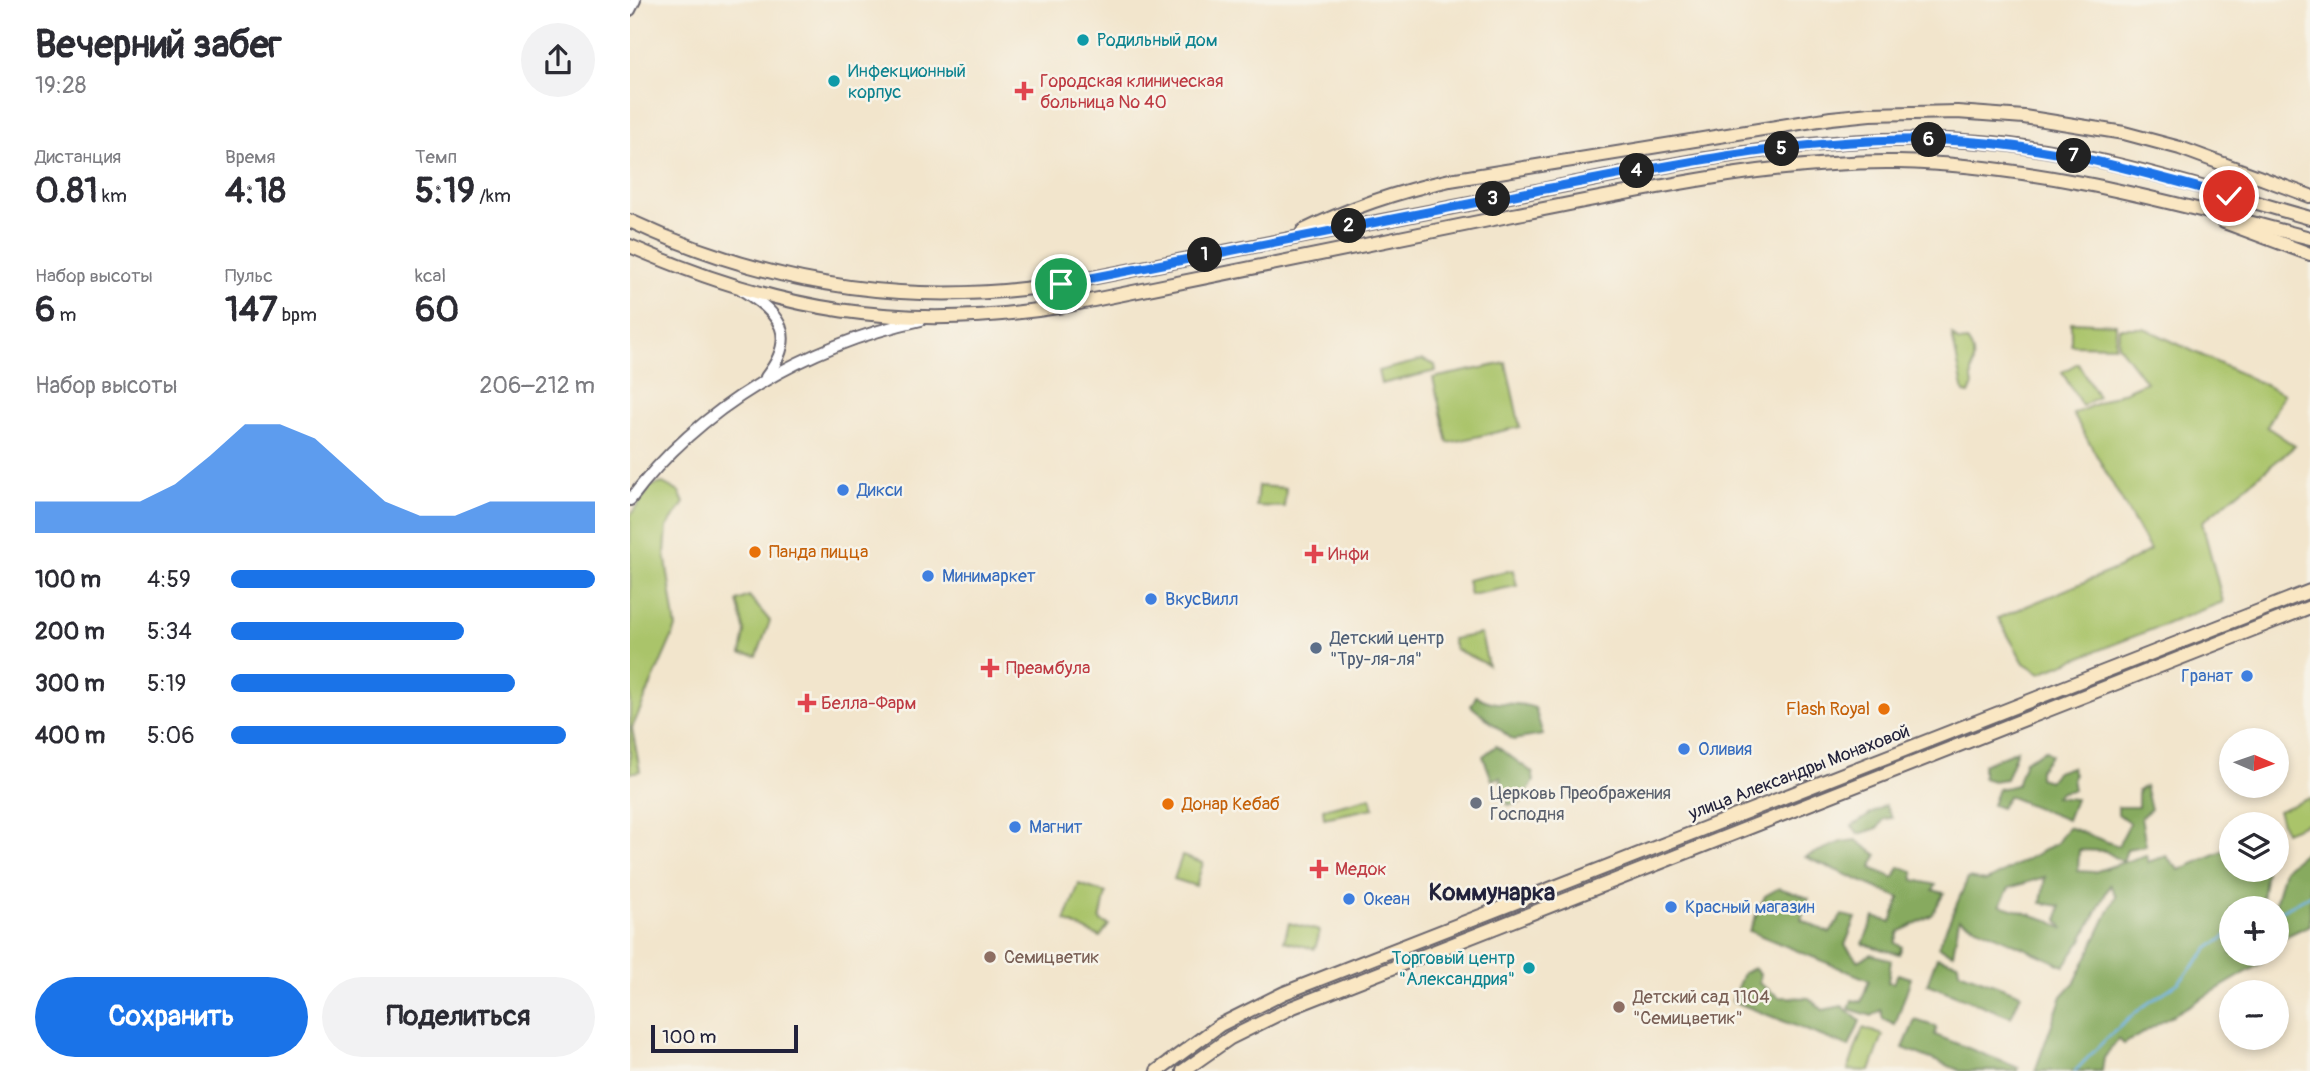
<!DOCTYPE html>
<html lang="ru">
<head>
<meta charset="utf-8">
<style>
	body { margin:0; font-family:Pangolin,sans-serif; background:#f2f2f3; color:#2b2b33; height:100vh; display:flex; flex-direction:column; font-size:26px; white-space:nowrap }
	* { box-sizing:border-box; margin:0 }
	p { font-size:23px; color:#7c7c81 }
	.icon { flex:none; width:38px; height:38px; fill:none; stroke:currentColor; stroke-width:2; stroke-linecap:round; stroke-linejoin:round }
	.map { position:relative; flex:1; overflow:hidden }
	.drawer { display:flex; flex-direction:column; background:#fff; width:630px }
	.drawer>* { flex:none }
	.needle { width:46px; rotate:92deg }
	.tools { position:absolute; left:1589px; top:728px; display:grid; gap:14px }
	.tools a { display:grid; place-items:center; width:70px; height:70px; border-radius:50%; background:#fff; box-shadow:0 4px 10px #0003; font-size:35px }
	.scale { position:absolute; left:21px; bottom:18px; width:147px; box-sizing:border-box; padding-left:7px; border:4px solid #22223b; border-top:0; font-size:19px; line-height:24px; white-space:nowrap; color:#22223b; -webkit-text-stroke:5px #f7f3e8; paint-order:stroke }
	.pin { position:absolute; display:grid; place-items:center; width:60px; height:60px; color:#fff; margin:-30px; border:4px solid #fff; border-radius:50%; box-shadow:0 2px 7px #0007 }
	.km { position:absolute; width:35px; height:35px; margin:-18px; border-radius:50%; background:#222; color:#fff; font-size:19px; line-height:35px; text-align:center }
	.round { display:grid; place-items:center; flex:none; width:74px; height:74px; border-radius:37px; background:#f2f2f3 }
	.head { display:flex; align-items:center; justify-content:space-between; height:119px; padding:0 35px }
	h1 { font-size:38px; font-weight:700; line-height:52px }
	.metrics { display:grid; grid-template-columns:repeat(3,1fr); gap:10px; height:119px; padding:7px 35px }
	.metrics div { display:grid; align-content:center }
	.metrics b { font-size:35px; font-weight:700 }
	.metrics small { font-size:19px; font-weight:400 }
	.metrics p { font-size:19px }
	.chart { height:196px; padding:14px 35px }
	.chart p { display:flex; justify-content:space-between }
	.chart svg { width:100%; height:126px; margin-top:7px; fill:#1a73e8; opacity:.7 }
	.button { display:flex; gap:14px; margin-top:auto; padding:14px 35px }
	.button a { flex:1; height:80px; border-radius:42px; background:#1a73e8; color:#fff; font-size:28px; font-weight:700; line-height:80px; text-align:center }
	.button a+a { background:#f2f2f3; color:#2b2b33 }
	ul { padding:0 35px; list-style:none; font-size:23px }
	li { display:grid; grid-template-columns:112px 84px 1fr; align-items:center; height:52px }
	li i { height:18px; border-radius:9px; background:#1a73e8 }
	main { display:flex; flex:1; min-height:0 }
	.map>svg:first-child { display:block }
	.green { fill:#aac46a; stroke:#667352; stroke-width:2 }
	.forest { fill:#87aa5e; stroke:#54664c; stroke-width:2; fill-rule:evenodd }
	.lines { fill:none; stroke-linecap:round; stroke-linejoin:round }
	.stream { stroke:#6fb4e5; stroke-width:2.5 }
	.tertiary-casing { stroke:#6b666e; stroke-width:14 }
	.secondary-casing { stroke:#6b666e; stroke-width:16 }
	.tertiary { stroke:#fff; stroke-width:10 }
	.secondary { stroke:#fae7c3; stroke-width:12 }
	.route-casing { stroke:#fff; stroke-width:14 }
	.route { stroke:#1a73e8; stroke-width:9 }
	.culture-dot { fill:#0f9aa8; stroke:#f7f3e8; stroke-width:2.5 }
	.health-dot { fill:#e0444e; stroke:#f7f3e8; stroke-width:2.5 }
	.shop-dot { fill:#3f7fe0; stroke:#f7f3e8; stroke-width:2.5 }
	.food-dot { fill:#e8710a; stroke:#f7f3e8; stroke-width:2.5 }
	.service-dot { fill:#5c6f8a; stroke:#f7f3e8; stroke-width:2.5 }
	.worship-dot { fill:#6b7280; stroke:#f7f3e8; stroke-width:2.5 }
	.education-dot { fill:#8d6e63; stroke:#f7f3e8; stroke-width:2.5 }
	.labels { text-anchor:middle; stroke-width:5; stroke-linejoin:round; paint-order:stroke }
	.culture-label { font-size:18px; fill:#0d838f; stroke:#f7f3e8; text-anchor:start }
	.health-label { font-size:18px; fill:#be3a42; stroke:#f7f3e8; text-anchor:start }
	.shop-label { font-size:18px; fill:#366cbe; stroke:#f7f3e8; text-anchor:start }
	.food-label { font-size:18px; fill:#c56008; stroke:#f7f3e8; text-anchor:start }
	.service-label { font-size:18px; fill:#4e5e75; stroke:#f7f3e8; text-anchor:start }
	.street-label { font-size:18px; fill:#22223b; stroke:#f7f3e8 }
	.worship-label { font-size:18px; fill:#5b616d; stroke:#f7f3e8; text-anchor:start }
	.education-label { font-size:18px; fill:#785e54; stroke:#f7f3e8; text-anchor:start }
	.district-label { font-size:24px; font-weight:bold; fill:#22223b; stroke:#f7f3e8 }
</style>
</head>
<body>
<main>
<section class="drawer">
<div class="head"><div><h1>Вечерний забег</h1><p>19:28</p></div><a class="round"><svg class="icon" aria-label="share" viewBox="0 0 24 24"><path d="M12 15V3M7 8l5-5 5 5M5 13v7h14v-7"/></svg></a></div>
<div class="metrics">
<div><p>Дистанция</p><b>0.81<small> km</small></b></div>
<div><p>Время</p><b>4:18</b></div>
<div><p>Темп</p><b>5:19<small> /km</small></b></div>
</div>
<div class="metrics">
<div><p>Набор высоты</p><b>6<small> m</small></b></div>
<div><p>Пульс</p><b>147<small> bpm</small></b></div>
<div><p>kcal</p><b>60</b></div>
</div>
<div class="chart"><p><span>Набор высоты</span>206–212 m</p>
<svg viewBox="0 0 160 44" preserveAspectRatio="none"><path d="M0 44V33L10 33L20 33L30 33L40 27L50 17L60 6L70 6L80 11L90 22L100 33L110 38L120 38L130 33L140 33L150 33L160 33V44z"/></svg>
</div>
<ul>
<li><b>100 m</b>4:59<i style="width:100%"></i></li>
<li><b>200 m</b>5:34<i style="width:64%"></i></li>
<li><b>300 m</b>5:19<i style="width:78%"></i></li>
<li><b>400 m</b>5:06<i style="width:92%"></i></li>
</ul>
<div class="button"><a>Сохранить</a><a>Поделиться</a></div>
</section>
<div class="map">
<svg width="1680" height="1071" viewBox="0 0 1680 1071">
	<rect width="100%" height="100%" fill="#f7f3e8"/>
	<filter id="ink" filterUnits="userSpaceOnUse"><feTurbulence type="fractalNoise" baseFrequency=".0143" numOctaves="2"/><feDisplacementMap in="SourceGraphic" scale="14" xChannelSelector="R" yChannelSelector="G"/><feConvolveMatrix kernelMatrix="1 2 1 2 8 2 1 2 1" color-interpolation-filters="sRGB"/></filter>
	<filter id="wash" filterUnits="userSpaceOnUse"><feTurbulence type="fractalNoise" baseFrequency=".00686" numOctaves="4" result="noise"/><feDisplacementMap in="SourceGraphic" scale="28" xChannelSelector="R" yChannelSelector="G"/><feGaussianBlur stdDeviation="1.57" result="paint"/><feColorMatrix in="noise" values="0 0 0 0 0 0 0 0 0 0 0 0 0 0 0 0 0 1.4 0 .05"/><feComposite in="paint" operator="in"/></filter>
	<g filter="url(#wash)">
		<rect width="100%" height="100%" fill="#f2e5cc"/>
		<!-- green -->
		<g class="green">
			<path d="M1441 322 1486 324 1485 346 1441 345Z"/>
			<path d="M1489 328H1514L1654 394 1637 427 1665 446 1572 522 1593 602 1410 673 1394 663 1368 618 1488 568 1520 550 1443 414 1516 382 1488 345Z"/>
			<path d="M1322 335 1329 342 1337 341C1350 356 1338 369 1343 385L1339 394 1334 393Z"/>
			<path d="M793 360 805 365 806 371 751 384 748 371Z"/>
			<path d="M876 363 890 427 818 443 803 378Z"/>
			<path d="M1448 363 1468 397 1452 406 1432 372Z"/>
			<path d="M33 483 49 492 54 503 37 527 35 553 46 628 2 728 10 771 0 773V516L21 486Z"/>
			<path d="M628 486 656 488 654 507 626 506Z"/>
			<path d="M883 570 887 586 840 595 837 580Z"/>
			<path d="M119 596 140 621 127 656 111 654 115 632 107 601Z"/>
			<path d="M851 634 858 665 825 649 822 639Z"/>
			<path d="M741 797 744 808 694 818 693 809Z"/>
			<path d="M1680 798V822L1655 832 1648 811Z"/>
			<path d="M552 856 573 863 566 886 544 879Z"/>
			<path d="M449 884 476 893 470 921 479 925 470 937 435 921Z"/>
			<path d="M659 923 690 931 685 949 654 941Z"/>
			<path d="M1233 1028 1253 1035 1240 1071 1218 1070Z"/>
		</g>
		<!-- forest -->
		<g class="forest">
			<path d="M846 696C870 709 880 699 905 708L913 735 883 740 841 706Z"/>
			<path d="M866 746 902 772 904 781 891 802 878 805 870 777 862 780 853 756Z"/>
			<path d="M1387 750 1376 779 1363 781 1353 778V765Z"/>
			<path d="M1415 750 1421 755 1409 770V778L1419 781 1426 772 1441 767 1444 774 1442 778 1444 790 1431 792 1425 797 1445 799 1437 820 1378 796 1371 808 1362 805 1368 789 1387 785 1395 761Z"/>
			<path d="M1515 786 1521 809 1511 817 1516 846 1497 849 1493 862 1475 851 1449 850 1448 871 1464 872 1516 855 1518 862 1536 856 1549 870 1601 847V870H1636L1631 908H1601V954H1632V963L1494 1044 1488 1039 1474 1058 1472 1071H1405L1432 996 1445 982 1486 896 1480 885 1452 940 1434 966 1329 919 1323 954 1308 947 1338 878 1357 881 1427 843 1438 827 1488 846 1500 823 1488 814V807H1508V791ZM1415 877 1411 903 1430 906 1428 920 1434 929 1418 920 1370 905 1379 888Z"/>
			<path d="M1255 805 1262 818 1254 819 1248 828 1229 834 1222 826Z"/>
			<path d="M1226 840 1247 855 1241 868 1264 878 1269 867 1283 871 1284 880 1306 885 1303 890 1314 893 1302 915 1269 932 1265 943 1272 947 1269 954 1233 944 1244 917 1261 922 1270 898 1175 857 1211 842Z"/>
			<path d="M1677 850 1680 851V925L1650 939 1646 901 1654 869Z"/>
			<path d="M1149 888 1179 898 1171 920 1200 933 1212 915 1226 918 1215 945 1228 961 1241 954 1261 960 1258 982 1263 983 1268 974 1281 978 1265 1025 1253 1019 1251 1010 1242 1016 1219 1009 1222 1000 1231 1002 1239 980 1119 931 1135 896Z"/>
			<path d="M1307 957 1328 963 1329 971 1391 994 1381 1017 1297 984Z"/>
			<path d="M1124 968 1130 974 1129 983 1149 997 1179 998 1193 1010 1212 1006 1230 1021 1219 1047 1102 1001 1113 973Z"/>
			<path d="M1285 1020 1307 1027 1305 1035 1389 1068 1388 1071H1331L1273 1048Z"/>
		</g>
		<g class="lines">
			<!-- stream -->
			<g class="stream">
				<path d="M1647 913 1680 895"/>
				<path d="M1445 1071 1476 1039 1511 1008 1548 983 1579 948 1601 933"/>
			</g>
		</g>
	</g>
	<g filter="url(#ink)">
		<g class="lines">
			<!-- tertiary casing -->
			<g class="tertiary-casing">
				<g id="tertiary">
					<path d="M0 10 5 0"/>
					<path d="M112 290C151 314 168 336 136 377"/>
					<path d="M0 500C70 406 177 345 291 320"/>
				</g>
			</g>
			<!-- secondary casing -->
			<g class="secondary-casing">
				<g id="secondary">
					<path d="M0 221C138 286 281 308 431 284 588 253 744 222 901 192 1048 163 1200 130 1351 142 1463 151 1572 188 1680 218"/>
					<path d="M1594 222 1680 254"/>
					<path d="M673 231C719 208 770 191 820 180L1201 118 1240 114 1327 112 1394 117 1494 133 1550 148 1680 196"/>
					<path d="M0 246C147 311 274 333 434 306 584 275 734 245 883 215 1006 191 1143 160 1268 162 1410 165 1543 203 1680 238"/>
					<path d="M527 1071 590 1025 654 993 1680 591"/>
					<path d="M553 1071 600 1038 663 1007 1680 607"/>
				</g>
			</g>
			<!-- tertiary -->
			<use href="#tertiary" class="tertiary"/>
			<!-- secondary -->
			<use href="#secondary" class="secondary"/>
		</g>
	</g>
	<g class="lines" filter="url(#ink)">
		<!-- route casing -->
		<g class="route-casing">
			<path id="route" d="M431 284C589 252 747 221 905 191 1039 165 1176 136 1313 140 1411 143 1505 170 1599 196"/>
		</g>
		<!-- route -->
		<use href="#route" class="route"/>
	</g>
	<!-- markers -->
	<g class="culture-dot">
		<circle cx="453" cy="40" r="7"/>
		<circle cx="204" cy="81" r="7"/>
		<circle cx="899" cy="968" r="7"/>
	</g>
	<g class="health-dot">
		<path d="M390.5 80.5h7v7h7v7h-7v7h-7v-7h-7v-7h7z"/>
		<path d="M680.5 543.5h7v7h7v7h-7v7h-7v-7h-7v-7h7z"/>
		<path d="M356.5 657.5h7v7h7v7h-7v7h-7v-7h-7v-7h7z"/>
		<path d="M173.5 692.5h7v7h7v7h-7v7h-7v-7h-7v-7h7z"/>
		<path d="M685.5 858.5h7v7h7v7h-7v7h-7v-7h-7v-7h7z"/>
	</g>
	<g class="shop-dot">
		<circle cx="213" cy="490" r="7"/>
		<circle cx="298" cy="576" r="7"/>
		<circle cx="521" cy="599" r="7"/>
		<circle cx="1617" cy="676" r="7"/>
		<circle cx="1054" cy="749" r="7"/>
		<circle cx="385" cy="827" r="7"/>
		<circle cx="719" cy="899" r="7"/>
		<circle cx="1041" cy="907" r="7"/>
	</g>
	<g class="food-dot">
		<circle cx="125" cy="552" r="7"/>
		<circle cx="1254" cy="709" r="7"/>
		<circle cx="538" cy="804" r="7"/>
	</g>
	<circle class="service-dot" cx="686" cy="648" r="7"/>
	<circle class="worship-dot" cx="846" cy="803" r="7"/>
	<g class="education-dot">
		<circle cx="360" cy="957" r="7"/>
		<circle cx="989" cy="1007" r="7"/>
	</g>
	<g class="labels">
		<!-- culture labels -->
		<g class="culture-label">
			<text x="467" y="46">Родильный дом</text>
			<text x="218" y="77">Инфекционный<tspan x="218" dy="21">корпус</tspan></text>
			<text x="885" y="964" text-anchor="end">Торговый центр<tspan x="885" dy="21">"Александрия"</tspan></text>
		</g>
		<!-- health labels -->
		<g class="health-label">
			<text x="410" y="87">Городская клиническая<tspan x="410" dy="21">больница № 40</tspan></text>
			<text x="698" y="560">Инфи</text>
			<text x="376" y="674">Преамбула</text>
			<text x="191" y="709">Белла-Фарм</text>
			<text x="705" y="875">Медок</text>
		</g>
		<!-- shop labels -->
		<g class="shop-label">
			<text x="227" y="496">Дикси</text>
			<text x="312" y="582">Минимаркет</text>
			<text x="535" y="605">ВкусВилл</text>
			<text x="1603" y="682" text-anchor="end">Гранат</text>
			<text x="1068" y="755">Оливия</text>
			<text x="399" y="833">Магнит</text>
			<text x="733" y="905">Океан</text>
			<text x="1055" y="913">Красный магазин</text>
		</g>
		<!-- food labels -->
		<g class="food-label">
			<text x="139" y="558">Панда пицца</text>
			<text x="1240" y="715" text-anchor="end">Flash Royal</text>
			<text x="552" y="810">Донар Кебаб</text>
		</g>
		<!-- service labels -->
		<g class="service-label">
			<text x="700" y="644">Детский центр<tspan x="700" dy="21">"Тру-ля-ля"</tspan></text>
		</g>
		<!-- street labels -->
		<g class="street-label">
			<text transform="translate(1169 772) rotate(-21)" y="6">улица Александры Монаховой</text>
		</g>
		<!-- worship labels -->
		<g class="worship-label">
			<text x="860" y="799">Церковь Преображения<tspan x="860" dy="21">Господня</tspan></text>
		</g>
		<!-- education labels -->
		<g class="education-label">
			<text x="374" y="963">Семицветик</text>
			<text x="1003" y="1003">Детский сад 1104<tspan x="1003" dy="21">"Семицветик"</tspan></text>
		</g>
		<!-- district labels -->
		<g class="district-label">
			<text x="862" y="900">Коммунарка</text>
		</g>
	</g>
</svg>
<div class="tools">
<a><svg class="needle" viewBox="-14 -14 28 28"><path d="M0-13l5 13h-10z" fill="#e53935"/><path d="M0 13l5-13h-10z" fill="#7c7c81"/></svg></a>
<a><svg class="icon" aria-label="layers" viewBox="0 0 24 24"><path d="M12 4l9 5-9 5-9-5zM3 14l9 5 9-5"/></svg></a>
<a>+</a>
<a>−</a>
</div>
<div class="scale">100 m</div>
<div class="pin" style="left:431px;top:284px;background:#1e9e55"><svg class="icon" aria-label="arrive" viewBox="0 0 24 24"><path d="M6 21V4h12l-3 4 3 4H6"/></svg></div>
<div class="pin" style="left:1599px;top:196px;background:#d93025"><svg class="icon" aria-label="check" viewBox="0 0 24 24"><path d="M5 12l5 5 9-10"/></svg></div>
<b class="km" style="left:575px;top:255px">1</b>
<b class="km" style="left:719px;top:226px">2</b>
<b class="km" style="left:863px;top:199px">3</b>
<b class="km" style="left:1007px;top:171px">4</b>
<b class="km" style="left:1152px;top:149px">5</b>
<b class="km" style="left:1299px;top:140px">6</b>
<b class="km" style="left:1444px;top:156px">7</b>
</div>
</main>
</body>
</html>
